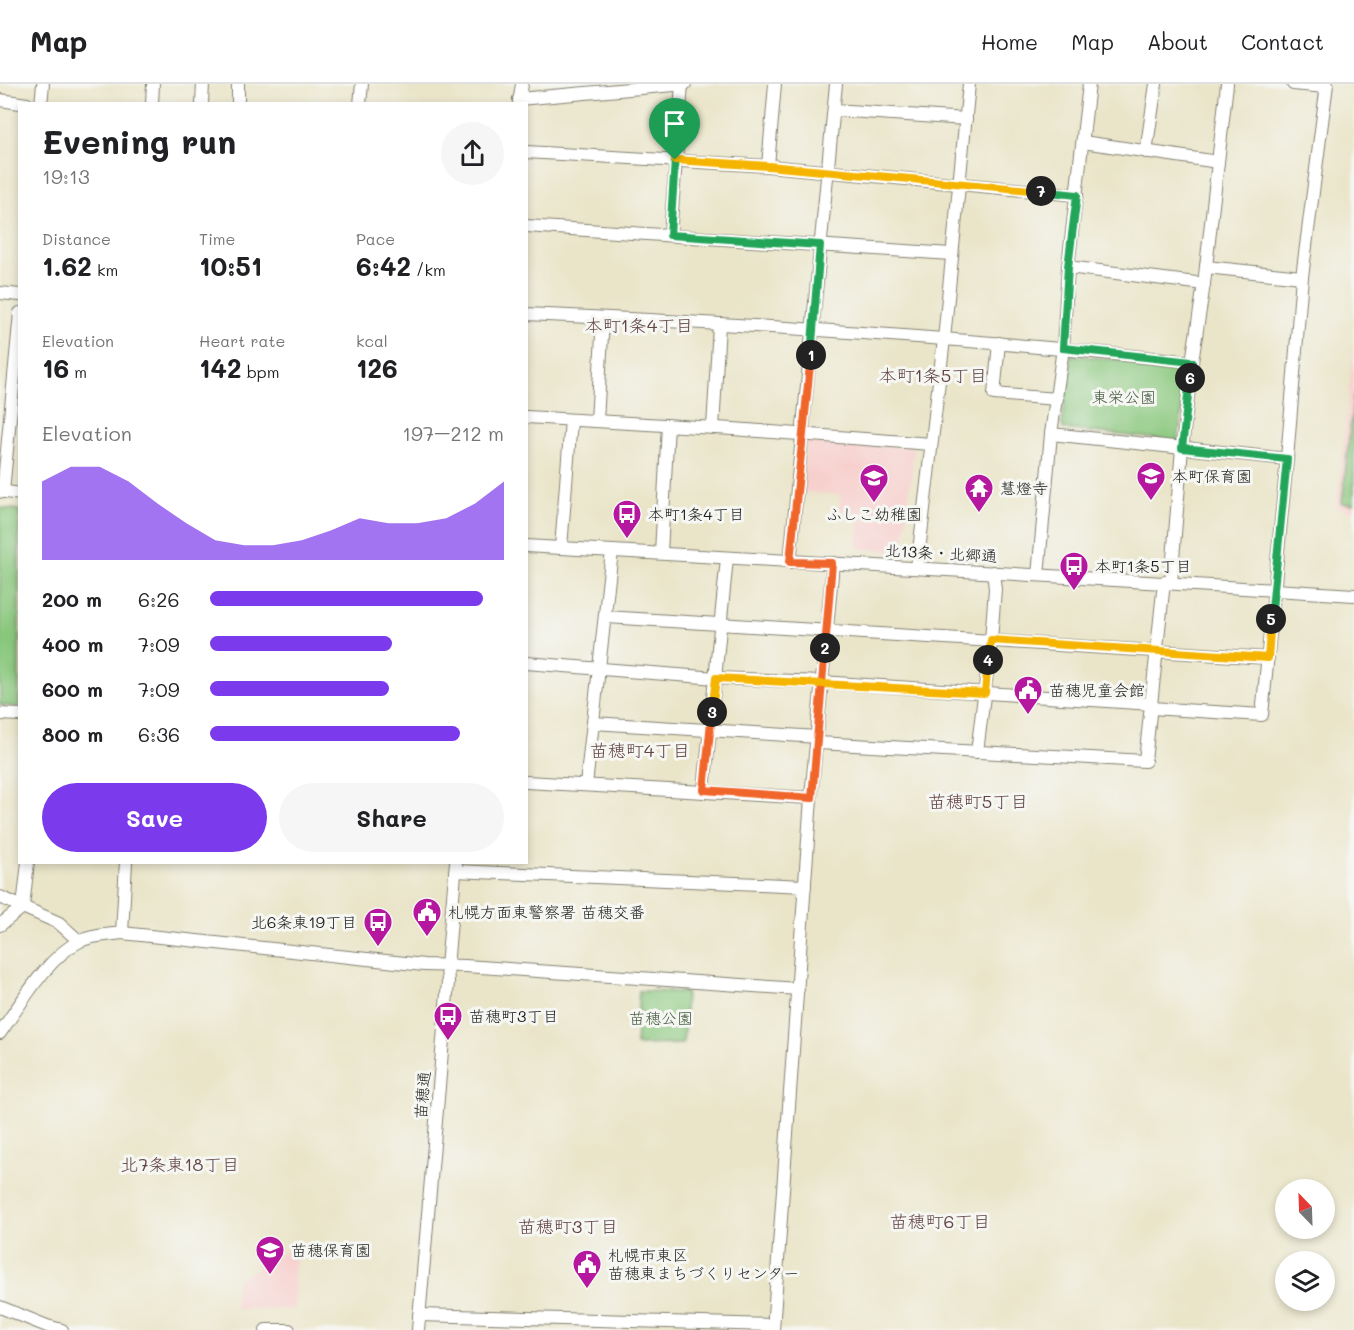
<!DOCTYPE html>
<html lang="en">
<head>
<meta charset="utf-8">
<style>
	body { margin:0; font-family:Mali,"Klee One",sans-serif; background:#f6f6f6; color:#202124; height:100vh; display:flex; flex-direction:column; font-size:22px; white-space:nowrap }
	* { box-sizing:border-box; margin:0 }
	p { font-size:20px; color:#757577 }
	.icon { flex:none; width:33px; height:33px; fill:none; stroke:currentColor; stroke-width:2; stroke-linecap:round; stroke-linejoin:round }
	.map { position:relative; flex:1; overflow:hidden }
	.details { position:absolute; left:18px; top:18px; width:510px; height:762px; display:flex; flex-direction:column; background:#fff; border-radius:0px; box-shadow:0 3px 9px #0003 }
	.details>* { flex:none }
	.needle { width:39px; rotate:337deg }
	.fabs { position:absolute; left:1275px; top:1095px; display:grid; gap:12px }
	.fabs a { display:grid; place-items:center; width:60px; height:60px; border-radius:50%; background:#fff; box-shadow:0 3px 9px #0003; font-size:30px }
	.pin { position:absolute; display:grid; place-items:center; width:51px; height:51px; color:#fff; margin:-62px -26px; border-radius:50% 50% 50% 0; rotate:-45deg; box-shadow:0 0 6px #0007 }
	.pin .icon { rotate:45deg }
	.km { position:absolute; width:30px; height:30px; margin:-15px; border-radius:50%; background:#222; color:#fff; font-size:16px; line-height:30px; text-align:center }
	.round { display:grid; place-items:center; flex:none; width:63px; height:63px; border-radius:32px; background:#f6f6f6 }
	.summary { display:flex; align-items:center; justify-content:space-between; height:102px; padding:0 24px }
	h1 { font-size:33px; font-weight:700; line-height:45px }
	.metrics { display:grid; grid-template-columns:repeat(3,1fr); gap:9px; height:102px; padding:6px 24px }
	.metrics div { display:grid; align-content:center }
	.metrics b { font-size:26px; font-weight:700 }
	.metrics small { font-size:16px; font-weight:400 }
	.metrics p { font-size:16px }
	.chart { height:168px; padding:12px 24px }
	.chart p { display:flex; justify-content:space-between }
	.chart svg { width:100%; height:108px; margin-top:6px; fill:#7c3aed; opacity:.7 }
	.primary-button { display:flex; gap:12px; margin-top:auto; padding:12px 24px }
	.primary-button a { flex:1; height:69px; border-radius:36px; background:#7c3aed; color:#fff; font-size:24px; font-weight:700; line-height:69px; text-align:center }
	.primary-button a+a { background:#f6f6f6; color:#202124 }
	ul { padding:0 24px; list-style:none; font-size:20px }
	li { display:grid; grid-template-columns:96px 72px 1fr; align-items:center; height:45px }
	li i { height:15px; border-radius:8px; background:#7c3aed }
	header { display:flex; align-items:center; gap:36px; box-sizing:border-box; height:84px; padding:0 30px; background:#fff; border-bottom:2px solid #e0e0e0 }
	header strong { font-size:28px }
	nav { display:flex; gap:33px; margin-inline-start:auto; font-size:21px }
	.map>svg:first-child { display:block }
	.built { fill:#f7d0ce }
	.green { fill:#89c77d; stroke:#52724c; stroke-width:1.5 }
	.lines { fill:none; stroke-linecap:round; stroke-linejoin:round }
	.minor-casing { stroke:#838072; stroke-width:14 }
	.minor { stroke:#fff; stroke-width:12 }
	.split-1-casing { stroke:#fff; stroke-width:12 }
	.split-2-casing { stroke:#fff; stroke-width:12 }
	.split-3-casing { stroke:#fff; stroke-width:12 }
	.split-4-casing { stroke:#fff; stroke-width:12 }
	.split-5-casing { stroke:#fff; stroke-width:12 }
	.split-6-casing { stroke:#fff; stroke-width:12 }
	.split-7-casing { stroke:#fff; stroke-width:12 }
	.split-8-casing { stroke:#fff; stroke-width:12 }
	.split-1 { stroke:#22a559; stroke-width:8 }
	.split-2 { stroke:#f0652b; stroke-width:8 }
	.split-3 { stroke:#f0652b; stroke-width:8 }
	.split-4 { stroke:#f5b400; stroke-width:8 }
	.split-5 { stroke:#f5b400; stroke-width:8 }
	.split-6 { stroke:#22a559; stroke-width:8 }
	.split-7 { stroke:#22a559; stroke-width:8 }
	.split-8 { stroke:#f5b400; stroke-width:8 }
	.labels { text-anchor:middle; stroke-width:6; stroke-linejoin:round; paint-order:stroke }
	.park-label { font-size:16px; fill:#42583e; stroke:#f6f6f2 }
	.poi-label { font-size:16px; fill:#1c1c1c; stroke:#f6f6f2; text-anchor:start }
	.street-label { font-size:16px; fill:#1c1c1c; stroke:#f6f6f2 }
	.neighbourhood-label { font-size:18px; fill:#614444; stroke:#f6f6f2 }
</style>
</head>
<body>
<header>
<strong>Map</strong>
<nav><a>Home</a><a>Map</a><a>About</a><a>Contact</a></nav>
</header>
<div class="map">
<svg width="1354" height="1246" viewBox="0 0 1354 1246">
	<rect width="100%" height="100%" fill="#f6f6f2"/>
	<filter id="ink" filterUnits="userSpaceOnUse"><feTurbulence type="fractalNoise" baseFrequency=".0167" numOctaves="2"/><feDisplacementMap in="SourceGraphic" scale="12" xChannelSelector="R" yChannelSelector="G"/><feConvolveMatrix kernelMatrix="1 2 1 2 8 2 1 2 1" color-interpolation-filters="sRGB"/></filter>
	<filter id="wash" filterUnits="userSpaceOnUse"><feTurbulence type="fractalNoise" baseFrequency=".008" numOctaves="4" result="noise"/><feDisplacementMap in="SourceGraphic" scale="24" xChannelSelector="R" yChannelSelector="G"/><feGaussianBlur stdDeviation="1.35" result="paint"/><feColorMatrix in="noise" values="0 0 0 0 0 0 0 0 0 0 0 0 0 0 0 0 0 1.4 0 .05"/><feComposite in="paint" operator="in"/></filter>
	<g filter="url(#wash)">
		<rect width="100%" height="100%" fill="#eae5c9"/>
		<!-- built -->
		<g class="built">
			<path d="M1354 258V427L1337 424Z"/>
			<path d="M806 356 914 364 903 468 857 464 860 429 839 427 840 411 802 408Z"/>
			<path d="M288 1166 296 1178 294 1185 295 1225H235L236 1197Z"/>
		</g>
		<!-- green -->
		<g class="green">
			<path d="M1071 271 1185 282 1187 287 1178 357 1064 345 1062 341Z"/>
			<path d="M1354 310V420L1342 419Z"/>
			<path d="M0 424 19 426V623L0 621Z"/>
			<path d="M639 907 686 908 683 960 636 961Z"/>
		</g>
	</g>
	<g filter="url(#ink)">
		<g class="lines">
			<!-- minor casing -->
			<g class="minor-casing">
				<g id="minor">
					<path d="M1293 0 1326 3"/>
					<path d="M519 15 685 0"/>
					<path d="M0 16 27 20"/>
					<path d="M41 20 43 0"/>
					<path d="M152 20 153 0"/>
					<path d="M202 20 203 0"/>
					<path d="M238 20V0"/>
					<path d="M360 20 362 0"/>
					<path d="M519 20 522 0"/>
					<path d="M834 26 966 35"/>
					<path d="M1083 58 1218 78"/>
					<path d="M526 68 768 82 1077 111"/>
					<path d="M1146 68 1156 0"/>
					<path d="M768 82 775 0"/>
					<path d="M526 142 951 170"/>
					<path d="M670 151 682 0"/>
					<path d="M1068 183 1204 200"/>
					<path d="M1206 183 1302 193"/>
					<path d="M0 209 20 211"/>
					<path d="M526 230C749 240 971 254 1192 278"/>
					<path d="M999 259 994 310 1057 315"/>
					<path d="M526 333 733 345 931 360"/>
					<path d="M597 337 603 234"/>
					<path d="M713 344 719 241"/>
					<path d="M1051 350 1287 375"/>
					<path d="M0 407 20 410"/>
					<path d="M3 408 20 229"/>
					<path d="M526 462 1050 492 1354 511"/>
					<path d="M561 464 571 336"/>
					<path d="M661 469 668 341"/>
					<path d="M790 478 836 0"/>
					<path d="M917 484 944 255 969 0"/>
					<path d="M1038 491 1051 350 1063 264 1068 183 1089 0"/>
					<path d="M1171 499 1182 364 1192 278 1204 200 1227 0"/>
					<path d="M606 533 1268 574"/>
					<path d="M526 579 716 594 821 598 1152 620"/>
					<path d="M1151 624 1262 631 1287 375 1302 193 1327 0"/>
					<path d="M0 630 20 631"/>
					<path d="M593 639 818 653"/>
					<path d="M818 659 1145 677 1164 498"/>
					<path d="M977 668 991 556 995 505 993 488"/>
					<path d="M526 698 811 714"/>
					<path d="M586 701 612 467"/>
					<path d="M704 706 727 474"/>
					<path d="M455 787 805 802"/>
					<path d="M0 813 59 839 79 857"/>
					<path d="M0 841 23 823 28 778"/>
					<path d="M122 849 126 778"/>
					<path d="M0 949C21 920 47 873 80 857 93 851 108 851 122 849L424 881 465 882 798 905"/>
					<path d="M0 1223 47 1242 62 1246"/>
					<path d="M419 1231 773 1241"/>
					<path d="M266 1246H289"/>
					<path d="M418 1246 448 898 447 883 456 778"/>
					<path d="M773 1246 811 714 833 479"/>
				</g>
			</g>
			<!-- minor -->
			<use href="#minor" class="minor"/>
		</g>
	</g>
	<g class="lines" filter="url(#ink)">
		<!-- split-1 casing -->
		<g class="split-1-casing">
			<path id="split-1" d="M675 76 670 151 820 161 811 271"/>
		</g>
		<!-- split-2 casing -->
		<g class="split-2-casing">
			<path id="split-2" d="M811 271 790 478 832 479 825 564"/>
		</g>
		<!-- split-3 casing -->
		<g class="split-3-casing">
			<path id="split-3" d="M712 628 704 706 812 714 825 564"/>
		</g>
		<!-- split-4 casing -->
		<g class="split-4-casing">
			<path id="split-4" d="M712 628 716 594 985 609 988 576"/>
		</g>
		<!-- split-5 casing -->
		<g class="split-5-casing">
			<path id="split-5" d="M988 576 991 556 1268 574 1271 535"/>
		</g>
		<!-- split-6 casing -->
		<g class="split-6-casing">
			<path id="split-6" d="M1190 294 1182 364 1287 375 1271 535"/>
		</g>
		<!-- split-7 casing -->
		<g class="split-7-casing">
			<path id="split-7" d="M1041 107 1077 111 1068 183 1063 264 1192 278 1190 294"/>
		</g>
		<!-- split-8 casing -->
		<g class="split-8-casing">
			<path id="split-8" d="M675 76 768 82 1041 107"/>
		</g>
		<!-- split-1 -->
		<use href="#split-1" class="split-1"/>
		<!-- split-2 -->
		<use href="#split-2" class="split-2"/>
		<!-- split-3 -->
		<use href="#split-3" class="split-3"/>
		<!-- split-4 -->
		<use href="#split-4" class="split-4"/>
		<!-- split-5 -->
		<use href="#split-5" class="split-5"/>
		<!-- split-6 -->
		<use href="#split-6" class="split-6"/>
		<!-- split-7 -->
		<use href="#split-7" class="split-7"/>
		<!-- split-8 -->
		<use href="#split-8" class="split-8"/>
	</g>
	<!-- icons -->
	<defs>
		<g id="school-pin" transform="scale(1.5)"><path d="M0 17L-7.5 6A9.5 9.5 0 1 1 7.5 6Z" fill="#b5179e" stroke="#f6f6f2"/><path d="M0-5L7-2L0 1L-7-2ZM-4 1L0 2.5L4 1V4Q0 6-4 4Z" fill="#fff"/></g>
		<g id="temple-pin" transform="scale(1.5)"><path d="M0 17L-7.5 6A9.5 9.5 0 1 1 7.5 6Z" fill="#b5179e" stroke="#f6f6f2"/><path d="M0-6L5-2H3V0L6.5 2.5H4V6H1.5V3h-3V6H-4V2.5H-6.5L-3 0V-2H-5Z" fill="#fff"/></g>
		<g id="bus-pin" transform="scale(1.5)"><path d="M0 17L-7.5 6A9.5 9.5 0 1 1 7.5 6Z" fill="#b5179e" stroke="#f6f6f2"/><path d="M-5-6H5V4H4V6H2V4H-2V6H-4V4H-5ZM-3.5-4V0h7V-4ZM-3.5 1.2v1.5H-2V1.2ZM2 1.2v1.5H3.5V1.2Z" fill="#fff"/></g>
		<g id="civic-pin" transform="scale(1.5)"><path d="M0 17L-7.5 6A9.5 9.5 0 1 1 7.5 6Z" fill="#b5179e" stroke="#f6f6f2"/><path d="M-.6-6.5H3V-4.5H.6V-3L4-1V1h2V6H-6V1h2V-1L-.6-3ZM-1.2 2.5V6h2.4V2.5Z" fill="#fff"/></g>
	</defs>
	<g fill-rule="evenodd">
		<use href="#school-pin" x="1151" y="392"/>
		<use href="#school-pin" x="874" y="394"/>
		<use href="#temple-pin" x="979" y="404"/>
		<use href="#bus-pin" x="627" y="430"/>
		<use href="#bus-pin" x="1074" y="482"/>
		<use href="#civic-pin" x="1028" y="606"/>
		<use href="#civic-pin" x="427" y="828"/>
		<use href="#bus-pin" x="378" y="838"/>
		<use href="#bus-pin" x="448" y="932"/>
		<use href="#school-pin" x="270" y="1166"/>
		<use href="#civic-pin" x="587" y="1180"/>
	</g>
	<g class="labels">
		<!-- park labels -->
		<g class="park-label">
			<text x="1124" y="319">東栄公園</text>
			<text x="661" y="940">苗穂公園</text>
		</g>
		<!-- poi labels -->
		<g class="poi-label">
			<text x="1172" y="398">本町保育園</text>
			<text x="1000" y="410">慧燈寺</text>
			<text x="648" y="436">本町1条4丁目</text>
			<text x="874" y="436" text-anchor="middle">ふしこ幼稚園</text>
			<text x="1095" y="488">本町1条5丁目</text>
			<text x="1049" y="612">苗穂児童会館</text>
			<text x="448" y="834">札幌方面東警察署 苗穂交番</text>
			<text x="357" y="844" text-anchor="end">北6条東19丁目</text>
			<text x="469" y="938">苗穂町3丁目</text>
			<text x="291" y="1172">苗穂保育園</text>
			<text x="608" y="1177">札幌市東区<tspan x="608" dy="18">苗穂東まちづくりセンター</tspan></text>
		</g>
		<!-- street labels -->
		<g class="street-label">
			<text transform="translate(941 469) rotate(3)" y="6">北13条・北郷通</text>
			<text transform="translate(422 1011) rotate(-85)" y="6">苗穂通</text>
		</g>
		<!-- neighbourhood labels -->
		<g class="neighbourhood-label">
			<text x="639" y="248">本町1条4丁目</text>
			<text x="933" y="298">本町1条5丁目</text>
			<text x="640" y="673">苗穂町4丁目</text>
			<text x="978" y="724">苗穂町5丁目</text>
			<text x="180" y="1087">北7条東18丁目</text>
			<text x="940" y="1144">苗穂町6丁目</text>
			<text x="568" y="1149">苗穂町3丁目</text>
		</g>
	</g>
</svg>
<div class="fabs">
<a><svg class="needle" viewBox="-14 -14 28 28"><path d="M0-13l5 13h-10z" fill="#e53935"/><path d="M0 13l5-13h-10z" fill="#757577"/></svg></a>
<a><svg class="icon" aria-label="layers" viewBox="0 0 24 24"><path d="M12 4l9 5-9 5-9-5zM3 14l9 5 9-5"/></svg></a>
</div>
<div class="pin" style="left:675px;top:76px;background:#1e9e55"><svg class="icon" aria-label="arrive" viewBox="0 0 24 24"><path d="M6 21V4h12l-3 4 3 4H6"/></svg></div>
<b class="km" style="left:811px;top:271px">1</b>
<b class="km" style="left:825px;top:564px">2</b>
<b class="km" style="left:712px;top:628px">3</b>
<b class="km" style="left:988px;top:576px">4</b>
<b class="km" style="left:1271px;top:535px">5</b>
<b class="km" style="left:1190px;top:294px">6</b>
<b class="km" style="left:1041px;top:107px">7</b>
<section class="details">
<div class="summary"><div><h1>Evening run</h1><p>19:13</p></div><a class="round"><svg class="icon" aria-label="share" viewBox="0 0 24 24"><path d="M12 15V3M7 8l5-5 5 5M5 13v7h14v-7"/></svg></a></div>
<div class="metrics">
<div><p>Distance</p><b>1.62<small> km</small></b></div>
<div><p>Time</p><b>10:51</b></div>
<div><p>Pace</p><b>6:42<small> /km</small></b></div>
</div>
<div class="metrics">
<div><p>Elevation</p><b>16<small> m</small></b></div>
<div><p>Heart rate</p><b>142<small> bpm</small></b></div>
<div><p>kcal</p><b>126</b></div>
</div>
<div class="chart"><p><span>Elevation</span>197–212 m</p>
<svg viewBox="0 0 160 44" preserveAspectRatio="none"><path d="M0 44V12L10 6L20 6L30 12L40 21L50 29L60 36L70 38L80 38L90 36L100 32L110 27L120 29L130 29L140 27L150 21L160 12V44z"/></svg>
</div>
<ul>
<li><b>200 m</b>6:26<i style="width:93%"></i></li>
<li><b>400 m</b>7:09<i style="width:62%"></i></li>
<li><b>600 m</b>7:09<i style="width:61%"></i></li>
<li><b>800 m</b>6:36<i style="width:85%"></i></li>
</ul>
<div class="primary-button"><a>Save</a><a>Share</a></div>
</section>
</div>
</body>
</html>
